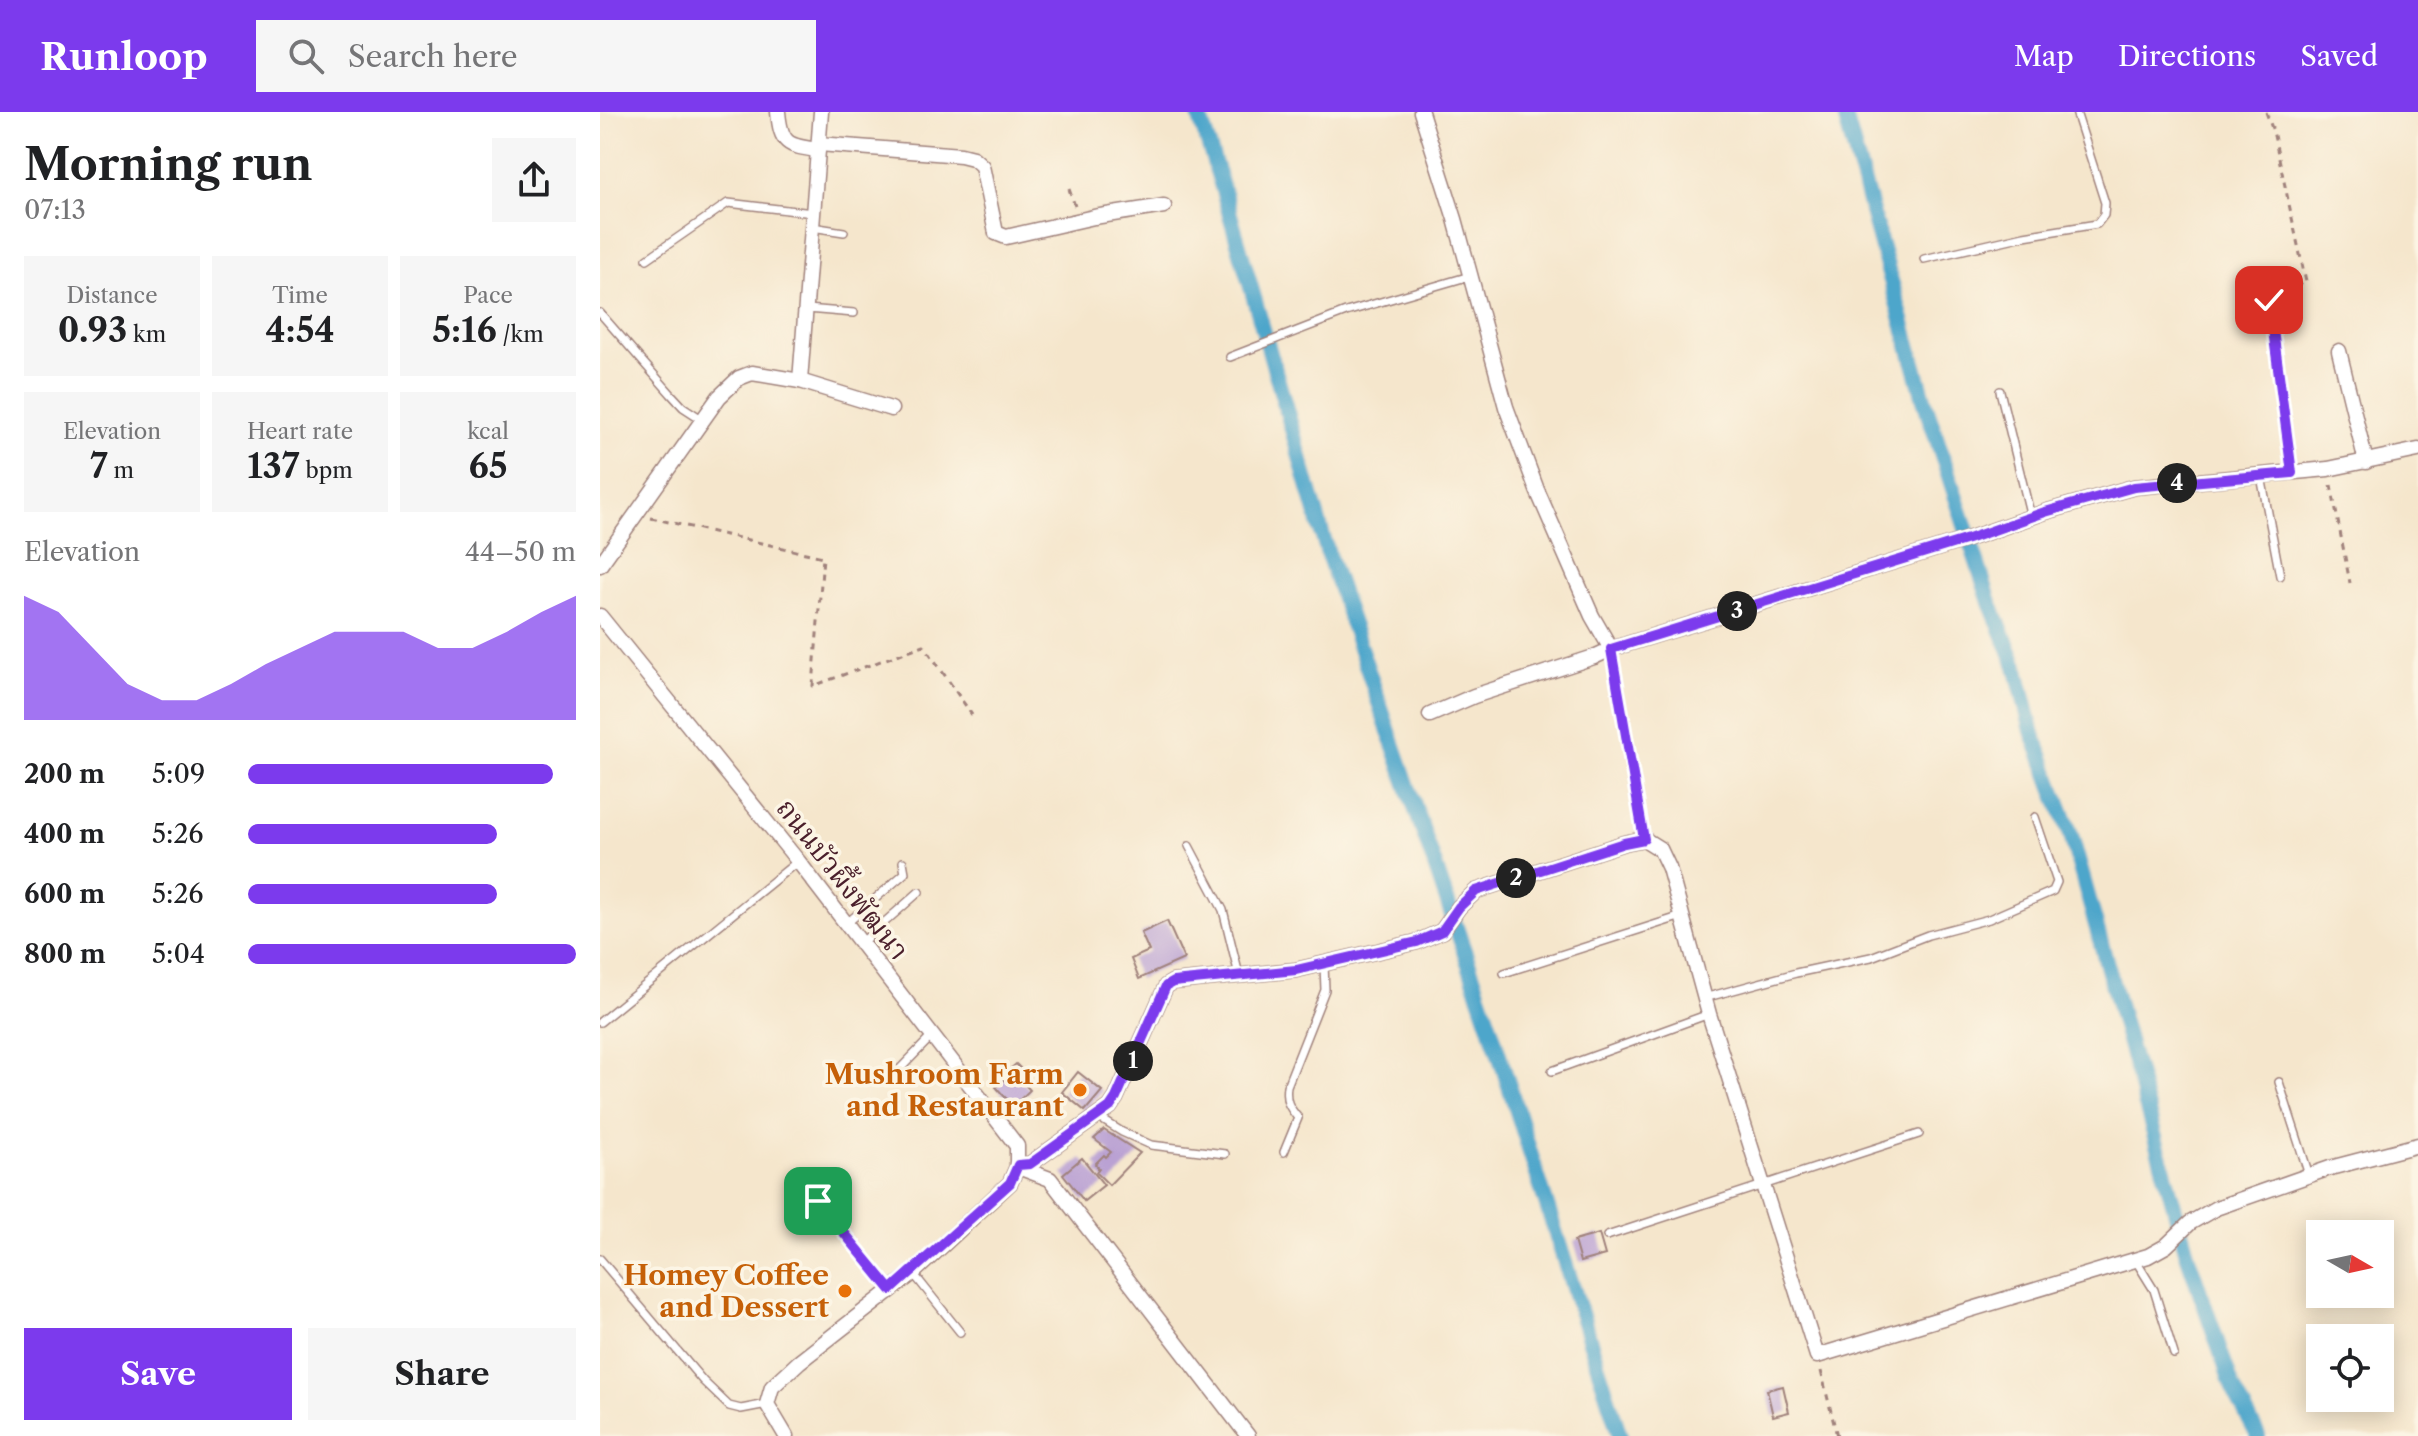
<!DOCTYPE html>
<html lang="en">
<head>
<meta charset="utf-8">
<style>
	body { margin:0; font-family:"Libre Caslon Text","Noto Serif Thai",serif; background:#f6f6f6; color:#202124; height:100vh; display:flex; flex-direction:column; font-size:30px; white-space:nowrap }
	* { box-sizing:border-box; margin:0 }
	p { font-size:26px; color:#757577 }
	.icon { flex:none; width:44px; height:44px; fill:none; stroke:currentColor; stroke-width:2; stroke-linecap:round; stroke-linejoin:round }
	.map { position:relative; flex:1; overflow:hidden }
	.details { display:flex; flex-direction:column; background:#fff; width:600px }
	.details>* { flex:none }
	.needle { width:52px; rotate:99deg }
	.controls { position:absolute; left:1706px; top:1108px; display:grid; gap:16px }
	.controls a { display:grid; place-items:center; width:88px; height:88px; border-radius:0px; background:#fff; box-shadow:0 4px 20px #0003; font-size:40px }
	.pin { position:absolute; display:grid; place-items:center; width:68px; height:68px; color:#fff; margin:-34px; border-radius:16px; box-shadow:0 4px 12px #0006 }
	.km { position:absolute; width:40px; height:40px; margin:-20px; border-radius:50%; background:#222; color:#fff; font-size:22px; line-height:40px; text-align:center }
	.round { display:grid; place-items:center; flex:none; width:84px; height:84px; border-radius:0px; background:#f6f6f6 }
	.head { display:flex; align-items:center; justify-content:space-between; height:136px; padding:0 24px }
	h1 { font-size:44px; font-weight:700; line-height:60px }
	.figures { display:grid; grid-template-columns:repeat(3,1fr); gap:12px; height:136px; padding:8px 24px }
	.figures div { display:grid; align-content:center; border-radius:0px; background:#f6f6f6; text-align:center }
	.figures b { font-size:34px; font-weight:700 }
	.figures small { font-size:22px; font-weight:400 }
	.figures p { font-size:22px }
	.chart { height:224px; padding:16px 24px }
	.chart p { display:flex; justify-content:space-between }
	.chart svg { width:100%; height:144px; margin-top:8px; fill:#7c3aed; opacity:.7 }
	.action { display:flex; gap:16px; margin-top:auto; padding:16px 24px }
	.action a { flex:1; height:92px; border-radius:0px; background:#7c3aed; color:#fff; font-size:32px; font-weight:700; line-height:92px; text-align:center }
	.action a+a { background:#f6f6f6; color:#202124 }
	ul { padding:0 24px; list-style:none; font-size:26px }
	li { display:grid; grid-template-columns:128px 96px 1fr; align-items:center; height:60px }
	li i { height:20px; border-radius:10px; background:#7c3aed }
	header { display:flex; align-items:center; gap:48px; box-sizing:border-box; height:112px; padding:0 40px; background:#7c3aed; color:#fff }
	header strong { font-size:38px }
	nav { display:flex; gap:44px; margin-inline-start:auto; font-size:28px }
	.search { width:560px; height:72px; background:#f6f6f6; display:flex; align-items:center; gap:20px; box-sizing:border-box; padding:0 28px; border-radius:0px; color:#757577; font-size:30px }
	main { display:flex; flex:1; min-height:0 }
	.map>svg:first-child { display:block }
	.lines { fill:none; stroke-linecap:round; stroke-linejoin:round }
	.canal { stroke:#4ea6cb; stroke-width:16 }
	.building { fill:#baa1d3 }
	.service-casing { stroke:#a0827c; stroke-width:10 }
	.minor-casing { stroke:#a0827c; stroke-width:17 }
	.path { stroke:#a0827c; stroke-width:3; stroke-dasharray:6 6; stroke-linecap:butt }
	.service { stroke:#fff; stroke-width:7 }
	.minor { stroke:#fff; stroke-width:14 }
	.route-casing { stroke:#fff; stroke-width:16 }
	.route { stroke:#7c3aed; stroke-width:10 }
	.food-dot { fill:#e8710a; stroke:#fcf5e5; stroke-width:3 }
	.labels { text-anchor:middle; stroke-width:7; stroke-linejoin:round; paint-order:stroke }
	.street-label { font-size:28px; fill:#4a1f2b; stroke:#fcf5e5 }
	.food-label { font-size:28px; font-weight:bold; fill:#c56008; stroke:#fcf5e5; text-anchor:end }
</style>
</head>
<body>
<header>
<strong>Runloop</strong>
<div class="search"><svg class="icon" aria-label="search" viewBox="0 0 24 24"><circle cx="10" cy="10" r="6"/><path d="M15 15l6 6"/></svg>Search here</div>
<nav><a>Map</a><a>Directions</a><a>Saved</a></nav>
</header>
<main>
<section class="details">
<div class="head"><div><h1>Morning run</h1><p>07:13</p></div><a class="round"><svg class="icon" aria-label="share" viewBox="0 0 24 24"><path d="M12 15V3M7 8l5-5 5 5M5 13v7h14v-7"/></svg></a></div>
<div class="figures">
<div><p>Distance</p><b>0.93<small> km</small></b></div>
<div><p>Time</p><b>4:54</b></div>
<div><p>Pace</p><b>5:16<small> /km</small></b></div>
</div>
<div class="figures">
<div><p>Elevation</p><b>7<small> m</small></b></div>
<div><p>Heart rate</p><b>137<small> bpm</small></b></div>
<div><p>kcal</p><b>65</b></div>
</div>
<div class="chart"><p><span>Elevation</span>44–50 m</p>
<svg viewBox="0 0 160 44" preserveAspectRatio="none"><path d="M0 44V6L10 11L20 22L30 33L40 38L50 38L60 33L70 27L80 22L90 17L100 17L110 17L120 22L130 22L140 17L150 11L160 6V44z"/></svg>
</div>
<ul>
<li><b>200 m</b>5:09<i style="width:93%"></i></li>
<li><b>400 m</b>5:26<i style="width:76%"></i></li>
<li><b>600 m</b>5:26<i style="width:76%"></i></li>
<li><b>800 m</b>5:04<i style="width:100%"></i></li>
</ul>
<div class="action"><a>Save</a><a>Share</a></div>
</section>
<div class="map">
<svg width="1818" height="1324" viewBox="0 0 1818 1324">
	<rect width="100%" height="100%" fill="#fcf5e5"/>
	<filter id="ink" filterUnits="userSpaceOnUse"><feTurbulence type="fractalNoise" baseFrequency=".0125" numOctaves="2"/><feDisplacementMap in="SourceGraphic" scale="16" xChannelSelector="R" yChannelSelector="G"/><feConvolveMatrix kernelMatrix="1 2 1 2 8 2 1 2 1" color-interpolation-filters="sRGB"/></filter>
	<filter id="wash" filterUnits="userSpaceOnUse"><feTurbulence type="fractalNoise" baseFrequency=".006" numOctaves="4" result="noise"/><feDisplacementMap in="SourceGraphic" scale="32" xChannelSelector="R" yChannelSelector="G"/><feGaussianBlur stdDeviation="1.8" result="paint"/><feColorMatrix in="noise" values="0 0 0 0 0 0 0 0 0 0 0 0 0 0 0 0 0 1.4 0 .05"/><feComposite in="paint" operator="in"/></filter>
	<g filter="url(#wash)">
		<rect width="100%" height="100%" fill="#f5e6cc"/>
		<g class="lines">
			<!-- canal -->
			<g class="canal">
				<path d="M598 0 620 68 728 442 890 914 1020 1324"/>
				<path d="M1244 0 1326 294 1390 490 1416 554 1432 619 1471 723 1589 1148 1633 1276 1658 1324"/>
			</g>
		</g>
		<g id="blocks">
			<!-- building -->
			<g class="building">
				<path d="M567 809 584 847 539 867 531 847 549 839 541 821Z"/>
				<path d="M416 952 420 956 414 961 430 978 413 994 396 975 411 961 409 958Z"/>
				<path d="M478 960 502 979 485 999 462 980Z"/>
				<path d="M504 1018 540 1041 509 1073 496 1060 499 1056 495 1052 504 1043 506 1045 511 1040 494 1027Z"/>
				<path d="M482 1046 504 1073 484 1089 463 1062Z"/>
				<path d="M999 1122 1005 1143 980 1150 974 1129Z"/>
				<path d="M1183 1274 1189 1300 1173 1304 1167 1278Z"/>
			</g>
		</g>
	</g>
	<g filter="url(#ink)">
		<use href="#blocks" fill-opacity="0" stroke="#a0827c" stroke-width="2"/>
		<g class="lines">
			<!-- service casing -->
			<g class="service-casing">
				<g id="service">
					<path d="M212 115 244 120"/>
					<path d="M47 147 128 91 213 101"/>
					<path d="M1324 147 1424 124 1497 112 1504 103 1505 91 1476 0"/>
					<path d="M207 197 254 201"/>
					<path d="M0 201 71 282 83 295 103 308"/>
					<path d="M630 245 746 200 870 164"/>
					<path d="M1400 279 1431 405"/>
					<path d="M1661 364 1680 464"/>
					<path d="M589 734 623 798 639 863"/>
					<path d="M246 812 305 761 303 750"/>
					<path d="M261 831 319 780"/>
					<path d="M904 861 1082 804"/>
					<path d="M1104 886 1196 861 1271 845 1328 823 1389 807 1453 779 1457 770 1435 705"/>
					<path d="M0 910 198 749"/>
					<path d="M299 958 332 924"/>
					<path d="M952 959 1109 902"/>
					<path d="M1679 970 1709 1063"/>
					<path d="M498 1005 522 1020 551 1033 625 1042"/>
					<path d="M684 1040 698 1006C689 995 685 989 687 974L725 878 724 852"/>
					<path d="M218 1089 291 1178"/>
					<path d="M1007 1124 1319 1022"/>
					<path d="M0 1147 103 1269 129 1294 141 1297 167 1292"/>
					<path d="M1536 1149 1554 1178 1574 1242"/>
					<path d="M313 1161 360 1220"/>
				</g>
			</g>
			<!-- minor casing -->
			<g class="minor-casing">
				<g id="minor">
					<path d="M178 0C181 32 187 34 218 38"/>
					<path d="M821 0 855 107 906 295 937 378 992 504 1011 537"/>
					<path d="M219 32 361 43 373 46 382 54 396 121 406 125 494 105 564 94"/>
					<path d="M1739 239 1766 350"/>
					<path d="M200 269 221 0"/>
					<path d="M0 453 119 285 139 266 152 261 200 269 291 297"/>
					<path d="M0 504 198 749 417 1034V1055L410 1071 313 1161 199 1250 172 1275 167 1292 186 1324"/>
					<path d="M830 603 874 584 994 545 1011 537 1368 427 1445 400 1534 375 1728 357 1818 338"/>
					<path d="M418 1053 430 1052 510 995 516 986 566 874 573 870 696 858 817 830 842 819 859 795 876 779 1024 731 1044 727 1060 737 1069 756 1109 902 1217 1244 1548 1144 1566 1134 1590 1111 1616 1096 1730 1056 1818 1033"/>
					<path d="M418 1055 450 1067 648 1324"/>
				</g>
			</g>
			<!-- path -->
			<g class="path">
				<path d="M1666 0 1673 19 1706 170 1669 188 1690 346"/>
				<path d="M469 77 476 97"/>
				<path d="M1731 373 1750 471"/>
				<path d="M51 406 223 445 213 574 324 533 372 603"/>
				<path d="M1014 552 1042 714"/>
				<path d="M1221 1259 1237 1324"/>
			</g>
			<!-- service -->
			<use href="#service" class="service"/>
			<!-- minor -->
			<use href="#minor" class="minor"/>
		</g>
	</g>
	<g class="lines" filter="url(#ink)">
		<!-- route casing -->
		<g class="route-casing">
			<path id="route" d="M218 1089 291 1178 410 1071 418 1053 430 1052 510 995 516 986 566 874 573 870 696 858 817 830 842 819 859 795 876 779 1024 731 1044 727 1011 537 1368 427 1445 400 1534 375 1692 361 1669 188"/>
		</g>
		<!-- route -->
		<use href="#route" class="route"/>
	</g>
	<!-- markers -->
	<g class="food-dot">
		<circle cx="480" cy="978" r="8"/>
		<circle cx="245" cy="1179" r="8"/>
	</g>
	<g class="labels">
		<!-- street labels -->
		<g class="street-label">
			<text transform="translate(243 767) rotate(52)" y="10">ถนนบัวผึ้งพัฒนา</text>
		</g>
		<!-- food labels -->
		<g class="food-label">
			<text x="464" y="972">Mushroom Farm<tspan x="464" dy="32">and Restaurant</tspan></text>
			<text x="229" y="1173">Homey Coffee<tspan x="229" dy="32">and Dessert</tspan></text>
		</g>
	</g>
</svg>
<div class="controls">
<a><svg class="needle" viewBox="-14 -14 28 28"><path d="M0-13l5 13h-10z" fill="#e53935"/><path d="M0 13l5-13h-10z" fill="#757577"/></svg></a>
<a><svg class="icon" aria-label="locate" viewBox="0 0 24 24"><circle cx="12" cy="12" r="6"/><path d="M12 2v4M12 18v4M2 12h4M18 12h4"/></svg></a>
</div>
<div class="pin" style="left:218px;top:1089px;background:#1e9e55"><svg class="icon" aria-label="arrive" viewBox="0 0 24 24"><path d="M6 21V4h12l-3 4 3 4H6"/></svg></div>
<div class="pin" style="left:1669px;top:188px;background:#d93025"><svg class="icon" aria-label="check" viewBox="0 0 24 24"><path d="M5 12l5 5 9-10"/></svg></div>
<b class="km" style="left:533px;top:949px">1</b>
<b class="km" style="left:916px;top:766px">2</b>
<b class="km" style="left:1137px;top:499px">3</b>
<b class="km" style="left:1577px;top:371px">4</b>
</div>
</main>
</body>
</html>
